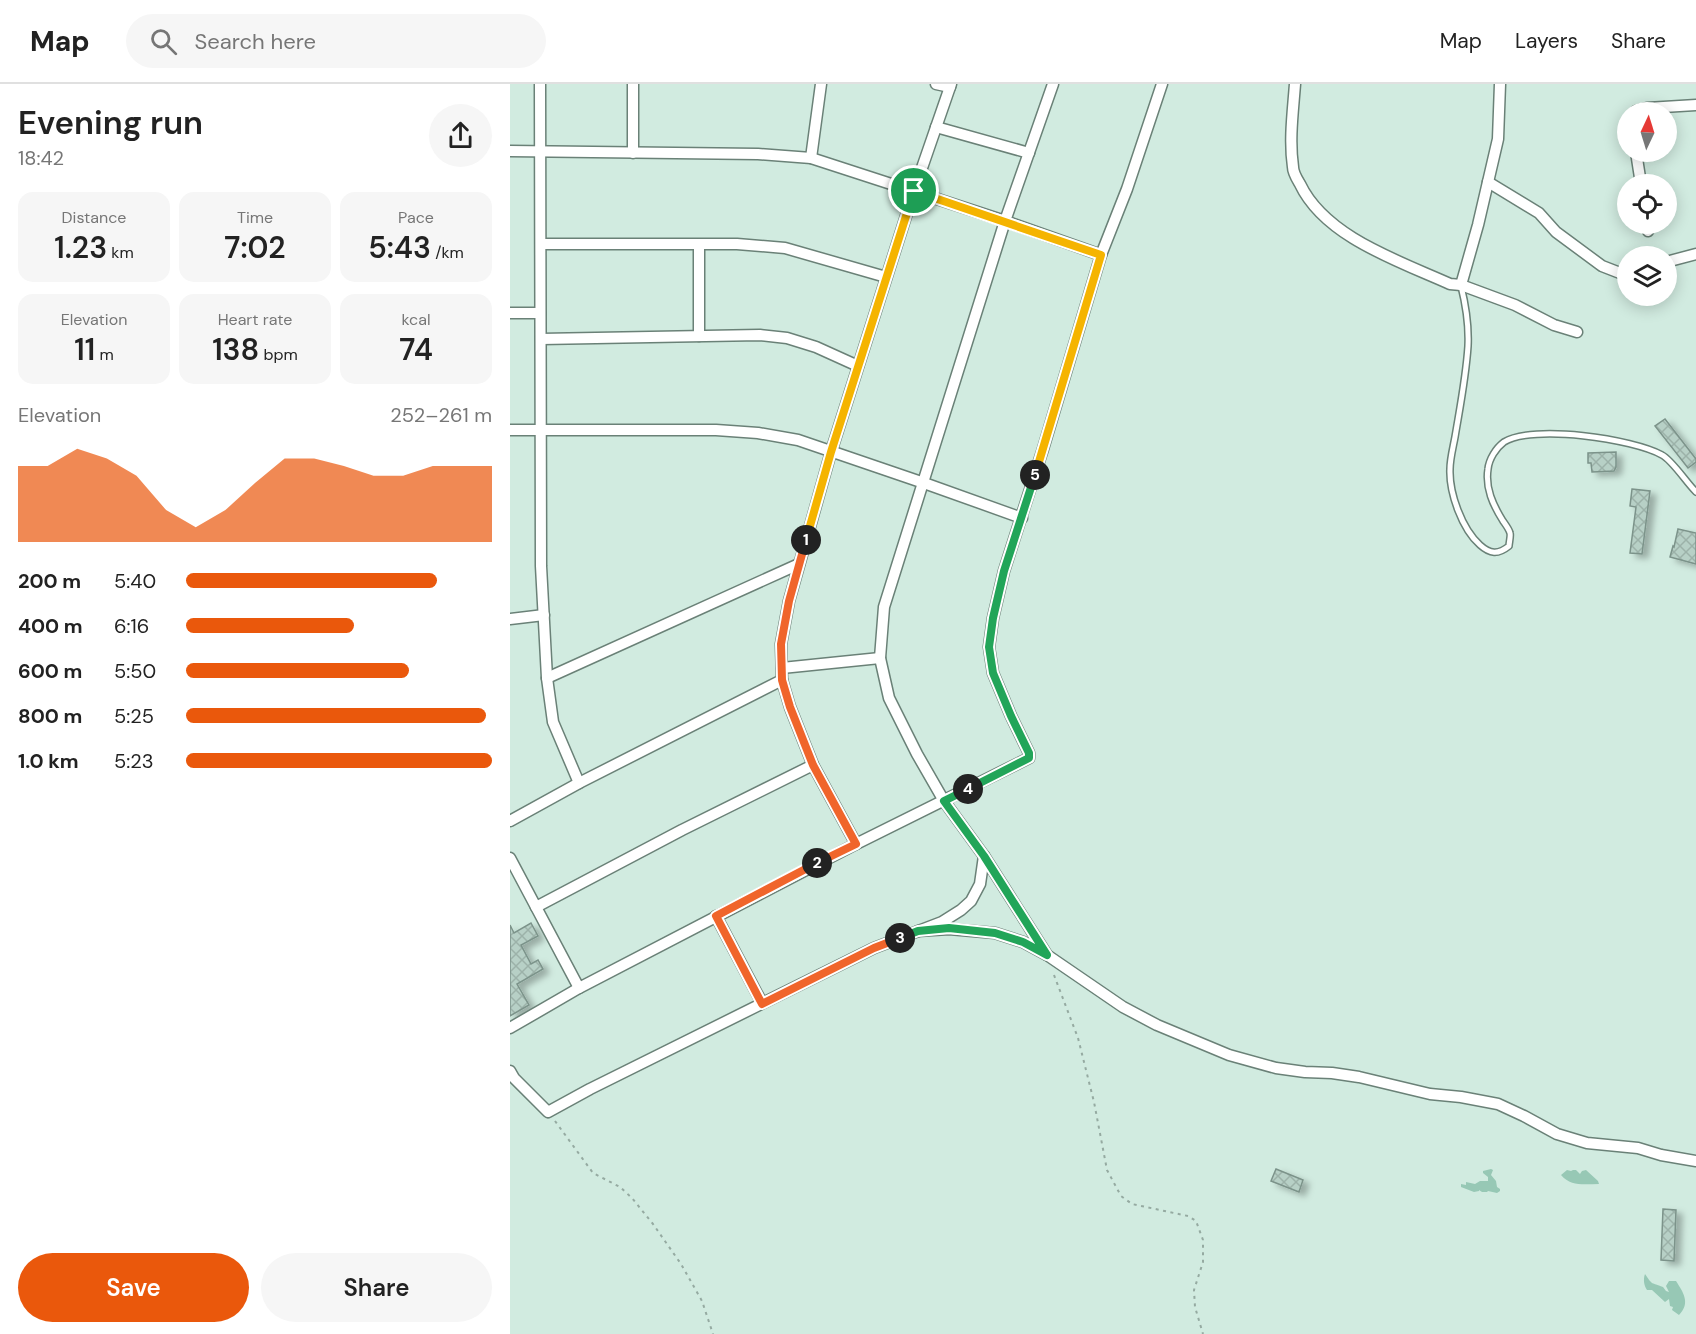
<!DOCTYPE html>
<html lang="en">
<head>
<meta charset="utf-8">
<style>
	body { margin:0; font-family:"DM Sans",sans-serif; background:#f6f6f6; color:#222; height:100vh; display:flex; flex-direction:column; font-size:22px; white-space:nowrap }
	* { box-sizing:border-box; margin:0 }
	p { font-size:20px; color:#767676 }
	.icon { flex:none; width:33px; height:33px; fill:none; stroke:currentColor; stroke-width:2; stroke-linecap:round; stroke-linejoin:round }
	.map { position:relative; flex:1; overflow:hidden }
	.drawer { display:flex; flex-direction:column; background:#fff; width:510px }
	.drawer>* { flex:none }
	.needle { width:39px; rotate:4deg }
	.buttons { position:absolute; left:1107px; top:18px; display:grid; gap:12px }
	.buttons a { display:grid; place-items:center; width:60px; height:60px; border-radius:50%; background:#fff; box-shadow:0 3px 15px #0003; font-size:30px }
	.pin { position:absolute; display:grid; place-items:center; width:51px; height:51px; color:#fff; margin:-26px; border:3px solid #fff; border-radius:50%; box-shadow:0 2px 6px #0007 }
	.km { position:absolute; width:30px; height:30px; margin:-15px; border-radius:50%; background:#222; color:#fff; font-size:16px; line-height:30px; text-align:center }
	.round { display:grid; place-items:center; flex:none; width:63px; height:63px; border-radius:32px; background:#f6f6f6 }
	.overview { display:flex; align-items:center; justify-content:space-between; height:102px; padding:0 18px }
	h1 { font-size:33px; font-weight:600; line-height:45px }
	.stats { display:grid; grid-template-columns:repeat(3,1fr); gap:9px; height:102px; padding:6px 18px }
	.stats div { display:grid; align-content:center; border-radius:15px; background:#f6f6f6; text-align:center }
	.stats b { font-size:30px; font-weight:600 }
	.stats small { font-size:16px; font-weight:400 }
	.stats p { font-size:16px }
	.chart { height:168px; padding:12px 18px }
	.chart p { display:flex; justify-content:space-between }
	.chart svg { width:100%; height:108px; margin-top:6px; fill:#ea580c; opacity:.7 }
	.action { display:flex; gap:12px; margin-top:auto; padding:12px 18px }
	.action a { flex:1; height:69px; border-radius:36px; background:#ea580c; color:#fff; font-size:24px; font-weight:600; line-height:69px; text-align:center }
	.action a+a { background:#f6f6f6; color:#222 }
	ul { padding:0 18px; list-style:none; font-size:20px }
	li { display:grid; grid-template-columns:96px 72px 1fr; align-items:center; height:45px }
	li i { height:15px; border-radius:8px; background:#ea580c }
	header { display:flex; align-items:center; gap:36px; box-sizing:border-box; height:84px; padding:0 30px; background:#fff; border-bottom:2px solid #e0e0e0 }
	header strong { font-size:28px }
	nav { display:flex; gap:33px; margin-inline-start:auto; font-size:21px }
	.search { width:420px; height:54px; background:#f6f6f6; display:flex; align-items:center; gap:15px; box-sizing:border-box; padding:0 21px; border-radius:33px; color:#767676; font-size:22px }
	main { display:flex; flex:1; min-height:0 }
	.map>svg:first-child { display:block }
	.green { fill:#97c8b5 }
	.building { fill:url(#building-cross-hatch); stroke:#7c938a; stroke-width:1.5; filter:url(#shadow) }
	.lines { fill:none; stroke-linecap:round; stroke-linejoin:round }
	.lane-casing { stroke:#6a8177; stroke-width:8 }
	.street-casing { stroke:#6a8177; stroke-width:13 }
	.path { stroke:#95aaa1; stroke-width:2; stroke-dasharray:3 4.5; stroke-linecap:butt }
	.lane { stroke:#fff; stroke-width:5 }
	.street { stroke:#fff; stroke-width:10 }
	.split-1-casing { stroke:#fff; stroke-width:12 }
	.split-2-casing { stroke:#fff; stroke-width:12 }
	.split-3-casing { stroke:#fff; stroke-width:12 }
	.split-4-casing { stroke:#fff; stroke-width:12 }
	.split-5-casing { stroke:#fff; stroke-width:12 }
	.split-6-casing { stroke:#fff; stroke-width:12 }
	.split-1 { stroke:#f5b400; stroke-width:8 }
	.split-2 { stroke:#f0652b; stroke-width:8 }
	.split-3 { stroke:#f0652b; stroke-width:8 }
	.split-4 { stroke:#22a559; stroke-width:8 }
	.split-5 { stroke:#22a559; stroke-width:8 }
	.split-6 { stroke:#f5b400; stroke-width:8 }
</style>
</head>
<body>
<header>
<strong>Map</strong>
<div class="search"><svg class="icon" aria-label="search" viewBox="0 0 24 24"><circle cx="10" cy="10" r="6"/><path d="M15 15l6 6"/></svg>Search here</div>
<nav><a>Map</a><a>Layers</a><a>Share</a></nav>
</header>
<main>
<section class="drawer">
<div class="overview"><div><h1>Evening run</h1><p>18:42</p></div><a class="round"><svg class="icon" aria-label="share" viewBox="0 0 24 24"><path d="M12 15V3M7 8l5-5 5 5M5 13v7h14v-7"/></svg></a></div>
<div class="stats">
<div><p>Distance</p><b>1.23<small> km</small></b></div>
<div><p>Time</p><b>7:02</b></div>
<div><p>Pace</p><b>5:43<small> /km</small></b></div>
</div>
<div class="stats">
<div><p>Elevation</p><b>11<small> m</small></b></div>
<div><p>Heart rate</p><b>138<small> bpm</small></b></div>
<div><p>kcal</p><b>74</b></div>
</div>
<div class="chart"><p><span>Elevation</span>252–261 m</p>
<svg viewBox="0 0 160 44" preserveAspectRatio="none"><path d="M0 44V13L10 13L20 6L30 10L40 17L50 31L60 38L70 31L80 20L90 10L100 10L110 13L120 17L130 17L140 13L150 13L160 13V44z"/></svg>
</div>
<ul>
<li><b>200 m</b>5:40<i style="width:82%"></i></li>
<li><b>400 m</b>6:16<i style="width:55%"></i></li>
<li><b>600 m</b>5:50<i style="width:73%"></i></li>
<li><b>800 m</b>5:25<i style="width:98%"></i></li>
<li><b>1.0 km</b>5:23<i style="width:100%"></i></li>
</ul>
<div class="action"><a>Save</a><a>Share</a></div>
</section>
<div class="map">
<svg width="1186" height="1250" viewBox="0 0 1186 1250">
	<defs>
		<pattern id="building-cross-hatch" width="8" height="8" patternUnits="userSpaceOnUse" patternTransform="scale(1.5)"><rect width="8" height="8" fill="#b7d0c6"/><path d="M0 0l8 8M0 8l8-8" fill="none" stroke="#9cb2a9"/></pattern>
		<filter id="shadow"><feDropShadow dx="6" dy="4" stdDeviation="3" flood-color="#0004"/></filter>
	</defs>
	<rect width="100%" height="100%" fill="#d1ebe0"/>
	<!-- green -->
	<g class="green">
		<path d="M981 1085 983 1086 981 1091 986 1097 987 1103 990 1105V1107L987 1109 978 1107 977 1108H972L969 1106V1107L964 1108 951 1103V1100L956 1101V1098L965 1100 970 1097H978V1093L973 1089V1087Z"/>
		<path d="M1057 1086 1061 1087 1063 1086H1066L1070 1090 1072 1087 1076 1086 1088 1097 1089 1100C1075 1100 1061 1103 1051 1091Z"/>
		<path d="M1135 1190C1143 1202 1141 1198 1153 1203L1156 1207 1159 1208 1156 1202 1159 1197H1166C1173 1208 1181 1219 1169 1231L1162 1226 1163 1223 1160 1222 1159 1215 1155 1218 1142 1206H1137C1134 1202 1133 1195 1135 1190Z"/>
	</g>
	<!-- building -->
	<g class="building">
		<path d="M1155 335 1186 375V378L1178 384 1145 342Z"/>
		<path d="M1106 368V383L1104 387 1082 388 1081 379H1078V369Z"/>
		<path d="M1122 405 1140 407 1132 470 1120 469 1126 423 1120 422Z"/>
		<path d="M1168 445 1186 449V480L1160 473 1163 462 1164 463Z"/>
		<path d="M21 839 28 852 11 861 21 880 28 876 33 885 7 900 19 921 0 932V841L4 849Z"/>
		<path d="M766 1085 793 1096 789 1108 761 1097Z"/>
		<path d="M1153 1125 1166 1126 1164 1177 1151 1176Z"/>
	</g>
	<g class="lines">
		<!-- lane casing -->
		<g class="lane-casing">
			<path id="lane" d="M951 202C956 222 959 241 958 262 956 293 950 323 945 353 943 364 940 375 940 385 939 409 952 445 970 461 980 470 988 471 999 462 999 459 1001 452 1000 449 999 445 995 440 993 437 983 421 975 404 978 385 979 375 986 364 994 358 1023 340 1123 355 1152 371 1162 376 1176 398 1186 408"/>
		</g>
		<!-- street casing -->
		<g class="street-casing">
			<g id="street">
				<path d="M30 0 31 482 37 594 43 638 69 699"/>
				<path d="M123 0V69"/>
				<path d="M426 0 440 3"/>
				<path d="M785 0C783 27 779 56 783 83 783 89 787 95 790 100 815 153 889 177 940 200L951 201"/>
				<path d="M990 0 988 55 968 141 951 201 1005 221 1044 241 1067 248"/>
				<path d="M1126 28V27L1137 24 1186 21"/>
				<path d="M426 43 519 69"/>
				<path d="M0 67 248 70 301 74 495 137 591 171"/>
				<path d="M1126 68 1131 100"/>
				<path d="M301 74 311 0"/>
				<path d="M978 98 1029 129 1046 148 1092 182 1110 189 1118 188"/>
				<path d="M1137 140 1138 147"/>
				<path d="M31 160H227L275 164 376 193"/>
				<path d="M189 161V252"/>
				<path d="M1156 178 1186 170"/>
				<path d="M0 229H30"/>
				<path d="M31 255 250 251 277 254 306 263 348 282"/>
				<path d="M0 346H206L248 349 288 356 414 399 512 434"/>
				<path d="M0 535 34 531"/>
				<path d="M272 584 370 574"/>
				<path d="M37 594 289 480"/>
				<path d="M0 737 69 699 272 596"/>
				<path d="M346 760 303 681 280 623 272 596 271 560 279 517 321 368 404 107 441 0"/>
				<path d="M0 774 69 904 346 760 519 674V669L501 632 483 589 479 563 483 534 494 487 533 365 591 171 617 105 652 0"/>
				<path d="M26 823 172 746 303 681"/>
				<path d="M206 832 252 919"/>
				<path d="M408 847 439 845 485 849 513 858 537 871 613 923 647 941 719 971 766 984 795 988 822 989 849 993 920 1010 951 1013 988 1020 1014 1032 1047 1050 1077 1059 1128 1064 1151 1071 1186 1077"/>
				<path d="M537 871 474 772 434 717 407 670 379 614 370 574 374 523 495 137 543 0"/>
				<path d="M0 944 69 904"/>
				<path d="M0 987 4 994 38 1028 80 1005 364 864 432 838 451 826 461 817 470 800 474 772"/>
			</g>
		</g>
		<!-- path -->
		<g class="path">
			<path d="M544 891 568 954 584 1018 597 1086 611 1112 622 1120 678 1132 686 1137 693 1156V1178L684 1206 685 1223 693 1250"/>
			<path d="M45 1037 83 1089 110 1103 122 1114 143 1140 171 1180 192 1217 203 1250"/>
		</g>
		<!-- lane -->
		<use href="#lane" class="lane"/>
		<!-- street -->
		<use href="#street" class="street"/>
	</g>
	<g class="lines">
		<!-- split-1 casing -->
		<g class="split-1-casing">
			<path id="split-1" d="M296 456 321 368 404 107"/>
		</g>
		<!-- split-2 casing -->
		<g class="split-2-casing">
			<path id="split-2" d="M296 456 279 517 271 560 272 596 280 623 303 681 346 760 307 779"/>
		</g>
		<!-- split-3 casing -->
		<g class="split-3-casing">
			<path id="split-3" d="M307 779 206 832 252 920 364 864 390 854"/>
		</g>
		<!-- split-4 casing -->
		<g class="split-4-casing">
			<path id="split-4" d="M390 854 408 847 439 844 485 849 513 858 537 871 474 772 434 717 458 705"/>
		</g>
		<!-- split-5 casing -->
		<g class="split-5-casing">
			<path id="split-5" d="M458 705 519 674V669L501 632 483 589 479 563 483 534 494 487 525 391"/>
		</g>
		<!-- split-6 casing -->
		<g class="split-6-casing">
			<path id="split-6" d="M404 107 591 171 525 391"/>
		</g>
		<!-- split-1 -->
		<use href="#split-1" class="split-1"/>
		<!-- split-2 -->
		<use href="#split-2" class="split-2"/>
		<!-- split-3 -->
		<use href="#split-3" class="split-3"/>
		<!-- split-4 -->
		<use href="#split-4" class="split-4"/>
		<!-- split-5 -->
		<use href="#split-5" class="split-5"/>
		<!-- split-6 -->
		<use href="#split-6" class="split-6"/>
	</g>
</svg>
<div class="buttons">
<a><svg class="needle" viewBox="-14 -14 28 28"><path d="M0-13l5 13h-10z" fill="#e53935"/><path d="M0 13l5-13h-10z" fill="#767676"/></svg></a>
<a><svg class="icon" aria-label="locate" viewBox="0 0 24 24"><circle cx="12" cy="12" r="6"/><path d="M12 2v4M12 18v4M2 12h4M18 12h4"/></svg></a>
<a><svg class="icon" aria-label="layers" viewBox="0 0 24 24"><path d="M12 4l9 5-9 5-9-5zM3 14l9 5 9-5"/></svg></a>
</div>
<div class="pin" style="left:404px;top:107px;background:#1e9e55"><svg class="icon" aria-label="arrive" viewBox="0 0 24 24"><path d="M6 21V4h12l-3 4 3 4H6"/></svg></div>
<b class="km" style="left:296px;top:456px">1</b>
<b class="km" style="left:307px;top:779px">2</b>
<b class="km" style="left:390px;top:854px">3</b>
<b class="km" style="left:458px;top:705px">4</b>
<b class="km" style="left:525px;top:391px">5</b>
</div>
</main>
</body>
</html>
